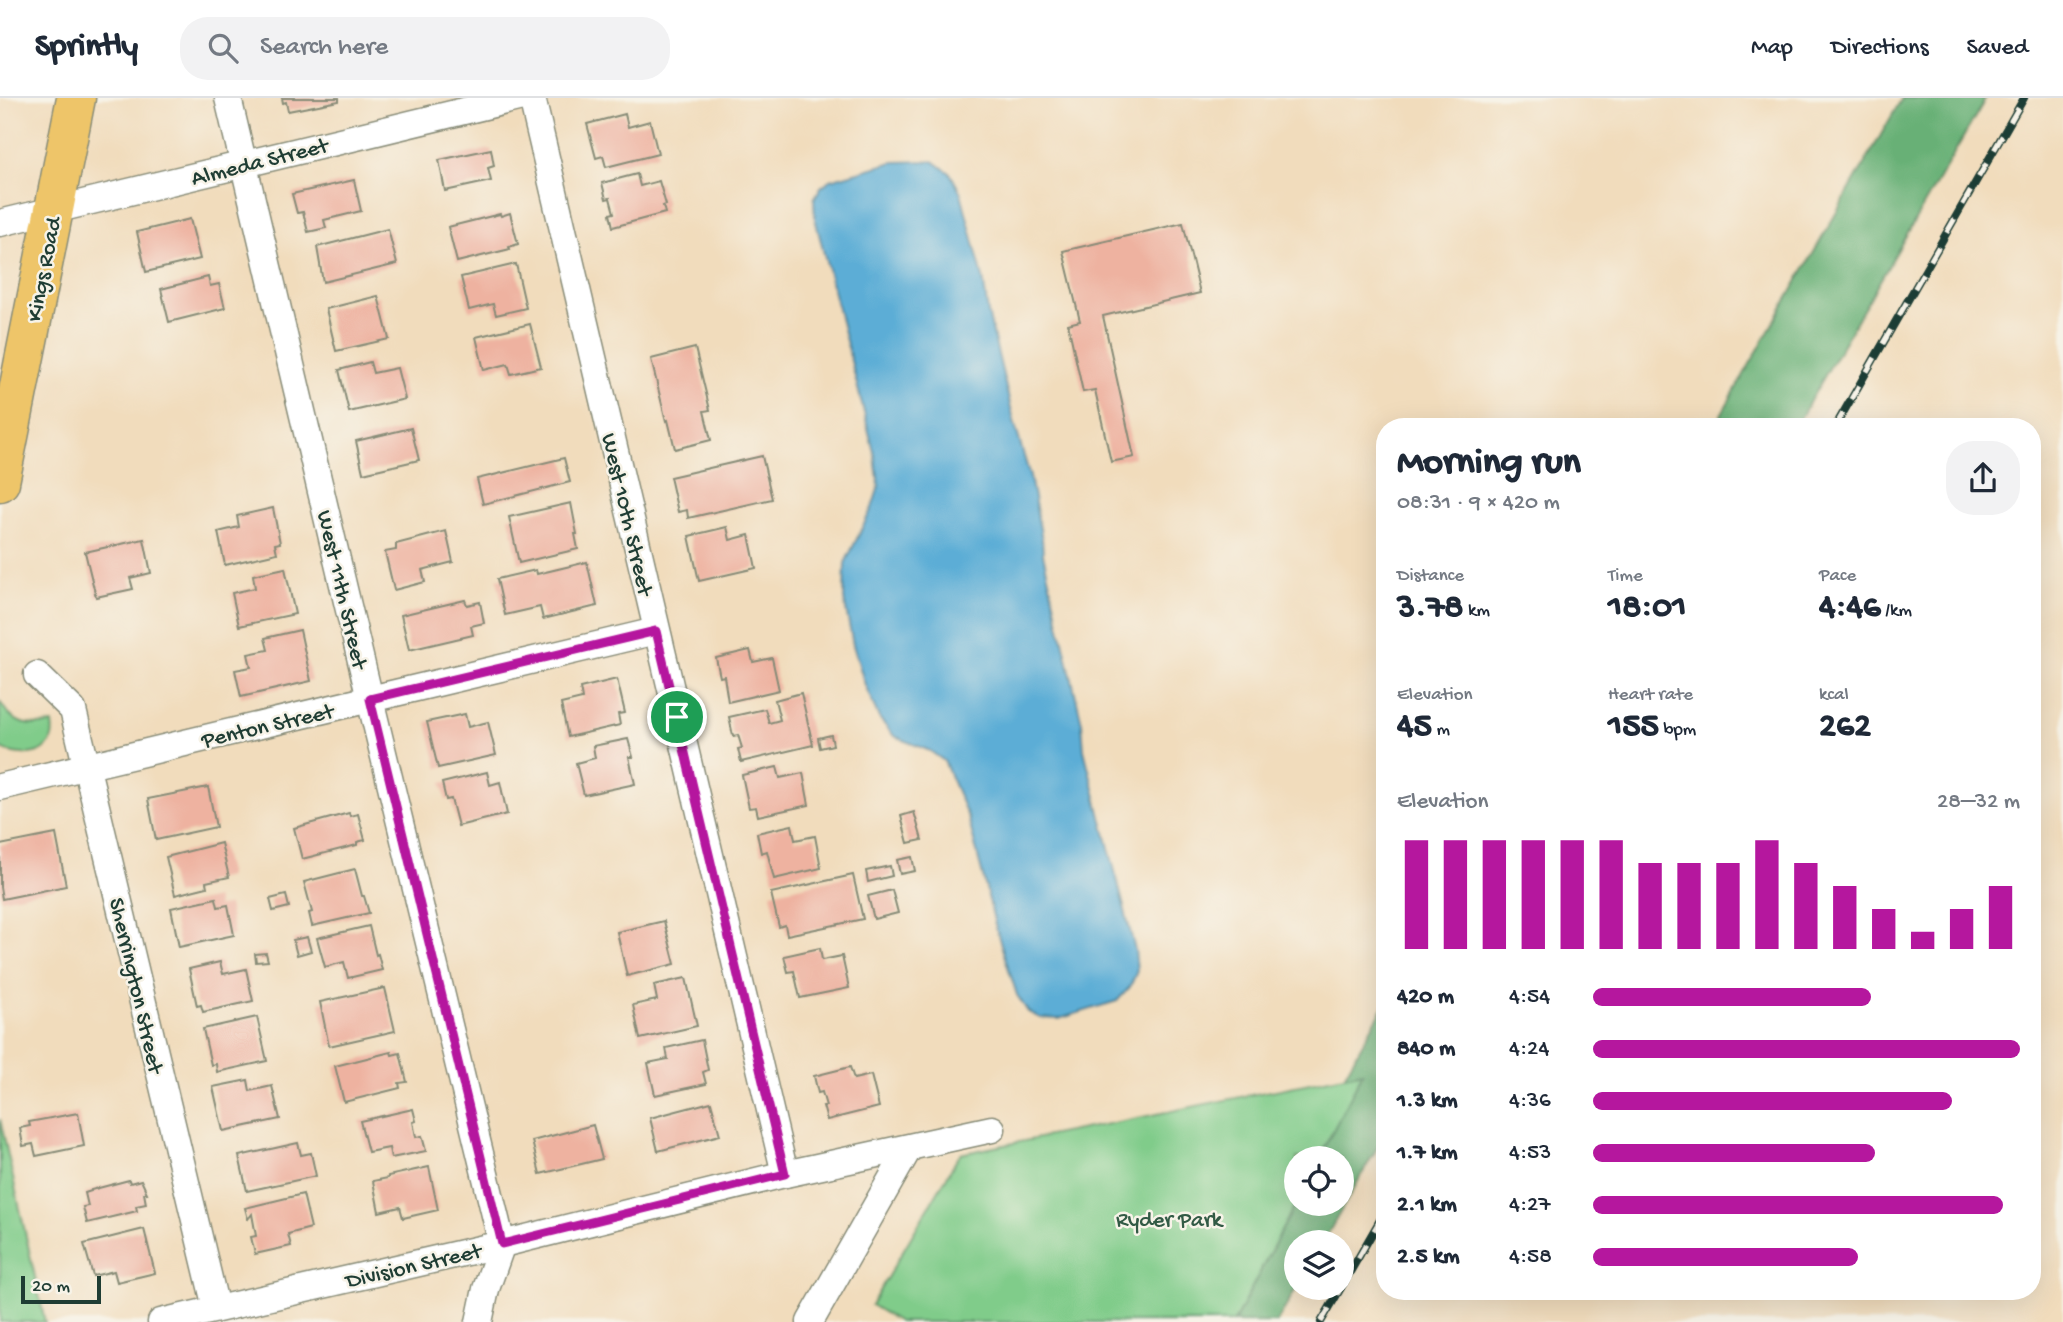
<!DOCTYPE html>
<html lang="en">
<head>
<meta charset="utf-8">
<style>
	body { margin:0; font-family:"Gochi Hand",sans-serif; background:#f2f2f3; color:#1f2937; height:100vh; display:flex; flex-direction:column; font-size:26px; white-space:nowrap }
	* { box-sizing:border-box; margin:0 }
	p { font-size:23px; color:#747a83 }
	.icon { flex:none; width:38px; height:38px; fill:none; stroke:currentColor; stroke-width:2; stroke-linecap:round; stroke-linejoin:round }
	.map { position:relative; flex:1; overflow:hidden }
	.sheet { position:absolute; left:1376px; top:320px; width:665px; height:882px; display:flex; flex-direction:column; background:#fff; border-radius:28px; box-shadow:0 7px 28px #0002 }
	.sheet>* { flex:none }
	.buttons { position:absolute; left:1284px; top:1048px; display:grid; gap:14px }
	.buttons a { display:grid; place-items:center; width:70px; height:70px; border-radius:50%; background:#fff; box-shadow:0 7px 28px #0002; font-size:35px }
	.scale { position:absolute; left:21px; bottom:18px; width:80px; box-sizing:border-box; padding-left:7px; border:4px solid #1f3d34; border-top:0; font-size:19px; line-height:24px; white-space:nowrap; color:#1f3d34; -webkit-text-stroke:5px #f7f3e8; paint-order:stroke }
	.pin { position:absolute; display:grid; place-items:center; width:60px; height:60px; color:#fff; margin:-30px; border:4px solid #fff; border-radius:50%; box-shadow:0 2px 7px #0007 }
	.round { display:grid; place-items:center; flex:none; width:74px; height:74px; border-radius:28px; background:#f2f2f3 }
	.overview { display:flex; align-items:center; justify-content:space-between; height:119px; padding:0 21px }
	h1 { font-size:38px; font-weight:800; line-height:52px }
	.figures { display:grid; grid-template-columns:repeat(3,1fr); gap:10px; height:119px; padding:7px 21px }
	.figures div { display:grid; align-content:center }
	.figures b { font-size:35px; font-weight:800 }
	.figures small { font-size:19px; font-weight:400 }
	.figures p { font-size:19px }
	.chart { height:196px; padding:14px 21px }
	.chart p { display:flex; justify-content:space-between }
	.chart svg { width:100%; height:126px; margin-top:7px; stroke:#b5179e; stroke-width:6 }
	ul { padding:0 21px; list-style:none; font-size:23px }
	li { display:grid; grid-template-columns:112px 84px 1fr; align-items:center; height:52px }
	li i { height:18px; border-radius:9px; background:#b5179e }
	header { display:flex; align-items:center; gap:42px; box-sizing:border-box; height:98px; padding:0 35px; background:#fff; border-bottom:2px solid #e0e1e3 }
	header strong { font-size:33px }
	nav { display:flex; gap:38px; margin-inline-start:auto; font-size:24px }
	.search { width:490px; height:63px; background:#f2f2f3; display:flex; align-items:center; gap:18px; box-sizing:border-box; padding:0 24px; border-radius:28px; color:#747a83; font-size:26px }
	.map>svg:first-child { display:block }
	.green { fill:#80cc8a; stroke:#50845f; stroke-width:2 }
	.forest { fill:#68b076; stroke:#447655; stroke-width:2 }
	.water { fill:#5badd6; stroke:#3d7585; stroke-width:2 }
	.building { fill:#eeb2a0 }
	.lines { fill:none; stroke-linecap:round; stroke-linejoin:round }
	.minor-casing { stroke:#888c78; stroke-width:29 }
	.primary-casing { stroke:#888c78; stroke-width:41 }
	.minor { stroke:#fff; stroke-width:26 }
	.primary { stroke:#eec569; stroke-width:38 }
	.rail-casing { stroke:#1f3d34; stroke-width:8 }
	.rail { stroke:#f7f3e8; stroke-width:5; stroke-dasharray:16; stroke-linecap:butt }
	.route-casing { stroke:#fff; stroke-width:14 }
	.route { stroke:#b5179e; stroke-width:9 }
	.labels { text-anchor:middle; stroke-width:5; stroke-linejoin:round; paint-order:stroke }
	.street-label { font-size:23px; fill:#1f3d34; stroke:#f7f3e8 }
	.park-label { font-size:23px; fill:#325a45; stroke:#f7f3e8 }
</style>
</head>
<body>
<header>
<strong>Sprintly</strong>
<div class="search"><svg class="icon" aria-label="search" viewBox="0 0 24 24"><circle cx="10" cy="10" r="6"/><path d="M15 15l6 6"/></svg>Search here</div>
<nav><a>Map</a><a>Directions</a><a>Saved</a></nav>
</header>
<div class="map">
<svg width="2063" height="1224" viewBox="0 0 2063 1224">
	<rect width="100%" height="100%" fill="#f7f3e8"/>
	<filter id="ink" filterUnits="userSpaceOnUse"><feTurbulence type="fractalNoise" baseFrequency=".0143" numOctaves="2"/><feDisplacementMap in="SourceGraphic" scale="14" xChannelSelector="R" yChannelSelector="G"/><feConvolveMatrix kernelMatrix="1 2 1 2 8 2 1 2 1" color-interpolation-filters="sRGB"/></filter>
	<filter id="wash" filterUnits="userSpaceOnUse"><feTurbulence type="fractalNoise" baseFrequency=".00686" numOctaves="4" result="noise"/><feDisplacementMap in="SourceGraphic" scale="28" xChannelSelector="R" yChannelSelector="G"/><feGaussianBlur stdDeviation="1.57" result="paint"/><feColorMatrix in="noise" values="0 0 0 0 0 0 0 0 0 0 0 0 0 0 0 0 0 1.4 0 .05"/><feComposite in="paint" operator="in"/></filter>
	<g filter="url(#wash)">
		<rect width="100%" height="100%" fill="#f1dcbc"/>
		<!-- green -->
		<g class="green">
			<path d="M0 604C14 627 26 629 52 626 58 658 22 662 0 650Z"/>
			<path d="M1364 974 1319 1060H1297V1103L1234 1224H899L871 1207 960 1056Z"/>
			<path d="M0 1021 45 1224H0Z"/>
		</g>
		<!-- forest -->
		<g class="forest">
			<path d="M1902 0H1986L1795 329H1714Z"/>
			<path d="M1384 908V1038L1323 1144H1297V1189L1277 1224H1234L1297 1103V1106H1342V1060H1319L1363 974 1344 978Z"/>
		</g>
		<!-- water -->
		<path class="water" d="M933 63 950 75 961 95 983 180 988 215 1015 327 1030 379 1042 441 1043 456 1082 625 1084 652 1135 852 1137 873 1130 889 1117 903 1059 921 1040 920 1028 914 1017 897 997 834 968 719 944 663 930 653 894 638 879 620 865 587 853 547 844 501 845 465 872 410 879 388 875 358 815 120 814 101 821 89 830 82 893 64Z"/>
		<g id="blocks">
			<!-- building -->
			<g class="building">
				<path d="M282 0H339V3L288 13 286 4 283 5Z"/>
				<path d="M625 16 628 29 650 23 658 56 606 69 603 58 596 60 587 26Z"/>
				<path d="M491 51 494 68 488 70 491 83 445 93 439 62Z"/>
				<path d="M637 76 640 88 659 83 666 107 663 108 665 115 613 129 610 116 614 115 610 100 606 101 602 85Z"/>
				<path d="M354 82 361 113 324 122 326 130 308 134 303 114 297 115 292 96Z"/>
				<path d="M510 115 518 146 509 149 510 151 457 164 448 129 500 116 501 118Z"/>
				<path d="M190 121 200 161 146 174 137 134Z"/>
				<path d="M1183 125 1200 195 1103 218 1134 359 1111 364 1095 292 1083 294 1068 226 1080 223 1063 153Z"/>
				<path d="M388 131 397 166 323 184 317 149Z"/>
				<path d="M516 166 526 210 496 217 493 206 469 212 461 179Z"/>
				<path d="M208 179 210 188 219 186 225 210 169 224 161 191Z"/>
				<path d="M378 198 389 241 336 253 326 211Z"/>
				<path d="M530 226 541 269 511 276 508 266 484 272 476 239Z"/>
				<path d="M695 250 710 312 704 313 711 342 675 351 668 322 666 323 651 261Z"/>
				<path d="M370 264 373 275 397 270 405 301 349 314 339 272Z"/>
				<path d="M411 330 419 362 363 375 356 343Z"/>
				<path d="M762 358 772 401 688 420 687 412 678 414 670 379Z"/>
				<path d="M564 360 570 384 483 406 477 381Z"/>
				<path d="M571 405 577 436H575L578 451 519 465 509 419Z"/>
				<path d="M273 410 280 445 275 446 277 455 225 467 218 434 239 429 237 418Z"/>
				<path d="M727 429 730 442 749 437 756 470 699 483 689 438Z"/>
				<path d="M446 433 453 464 422 472 425 484 394 492 385 454 396 452V446Z"/>
				<path d="M144 441 151 475 130 480 133 491 96 499 85 454Z"/>
				<path d="M587 464 597 508 543 521 540 509 505 517 497 481 536 472 537 476Z"/>
				<path d="M285 470 295 516 239 528 232 495 255 490 253 477Z"/>
				<path d="M465 502 467 507 480 504 484 525 471 528 473 537 409 552 401 517Z"/>
				<path d="M300 532 311 583 241 599 235 572 251 569 248 556 268 552 265 540Z"/>
				<path d="M750 552 753 564 772 560 779 592 728 604 724 578 720 579 716 560Z"/>
				<path d="M617 581 625 615 618 616 620 627 568 639 561 606 582 601 580 590Z"/>
				<path d="M801 595 813 647 741 664 738 651 742 650 738 637 733 638 729 619 765 611 769 625 780 622 775 602Z"/>
				<path d="M465 616 468 629 488 624 496 657 438 670 427 624Z"/>
				<path d="M831 637 833 647 820 650 818 640Z"/>
				<path d="M628 641 633 659H629L635 686 584 697 576 665 595 660 593 648Z"/>
				<path d="M777 669 780 680 803 675 809 707 758 718 756 709 749 710 742 677Z"/>
				<path d="M487 674 490 687 500 684 507 716 458 728 451 701 446 702 442 685Z"/>
				<path d="M208 689 216 729 156 742 148 701Z"/>
				<path d="M914 714 922 742 908 745 901 718Z"/>
				<path d="M349 715 350 718 358 716 365 742 357 744V747L302 761 294 730Z"/>
				<path d="M792 727 795 742 815 738 821 770 774 781 767 753 761 755 757 735Z"/>
				<path d="M56 736 66 788 2 801 0 789V747Z"/>
				<path d="M221 745 229 779 206 784 207 789 175 797 166 759Z"/>
				<path d="M912 759 915 773 900 776 897 762Z"/>
				<path d="M890 768 892 778 868 784 866 773Z"/>
				<path d="M355 771 362 798H364L369 815 312 828 309 815 312 814 304 784Z"/>
				<path d="M853 777 863 821 787 837 785 827 779 829 771 795Z"/>
				<path d="M892 792 898 815 874 821 868 798Z"/>
				<path d="M286 797 289 809 273 813 270 801Z"/>
				<path d="M216 800 218 809 228 807 234 837 179 849 171 810Z"/>
				<path d="M664 823 675 866 627 878 617 834Z"/>
				<path d="M369 828 376 857 378 856 382 872 348 880 344 864 325 869 317 840Z"/>
				<path d="M307 839 311 853 297 857 293 842Z"/>
				<path d="M820 850 822 862 842 858 849 890 800 900 794 873 788 874 784 858Z"/>
				<path d="M266 855 268 863 256 864 255 856Z"/>
				<path d="M220 864 223 876 246 871 253 903 203 914 201 907 197 908 189 871Z"/>
				<path d="M686 880 697 928 640 941 633 907 657 902 654 887Z"/>
				<path d="M385 890 395 933 329 948 320 904Z"/>
				<path d="M257 919 267 963 217 974 216 966 211 967 203 931Z"/>
				<path d="M702 942 708 972 703 974 706 986 655 997 648 965 668 961 666 950Z"/>
				<path d="M391 954 392 957 400 955 407 984 399 985 400 990 344 1004 335 968Z"/>
				<path d="M850 969 854 981 871 977 879 1009 827 1022 823 1008H826L822 994 818 995 814 978Z"/>
				<path d="M248 982 250 993 272 988 280 1021 223 1033 213 989Z"/>
				<path d="M711 1004 720 1037 658 1053 650 1020Z"/>
				<path d="M413 1011 416 1023 413 1024 416 1039 422 1038 426 1053 391 1060 389 1050 368 1054 360 1023Z"/>
				<path d="M78 1015 84 1048 36 1058 33 1046 23 1048 20 1030 30 1028 29 1024Z"/>
				<path d="M593 1027 602 1061 540 1076 532 1043Z"/>
				<path d="M298 1045 301 1057 311 1055 316 1078 247 1093 239 1058Z"/>
				<path d="M429 1069 438 1112 403 1120 400 1109 379 1114 373 1083 388 1080V1078Z"/>
				<path d="M129 1082 130 1085 141 1082 147 1095H144L146 1106 136 1108 137 1113 87 1125 83 1109 88 1108 85 1095 91 1093V1092Z"/>
				<path d="M303 1096 311 1130 288 1136 291 1148 255 1156 251 1139 256 1138 252 1116 248 1121 245 1110Z"/>
				<path d="M144 1131 155 1175 117 1184 114 1173 93 1178 84 1146Z"/>
			</g>
		</g>
	</g>
	<g filter="url(#ink)">
		<use href="#blocks" fill-opacity="0" stroke="#888c78" stroke-width="2"/>
		<g class="lines">
			<!-- minor casing -->
			<g class="minor-casing">
				<g id="minor">
					<path d="M228 0 370 601 502 1146 486 1191 479 1224"/>
					<path d="M532 0 785 1076"/>
					<path d="M0 125 518 0"/>
					<path d="M37 577 73 612 216 1210"/>
					<path d="M0 689 656 533"/>
					<path d="M161 1224 502 1146 785 1076 992 1031"/>
					<path d="M810 1224 909 1050"/>
				</g>
			</g>
			<!-- primary casing -->
			<g class="primary-casing">
				<path id="primary" d="M0 384 76 0"/>
			</g>
			<!-- minor -->
			<use href="#minor" class="minor"/>
			<!-- primary -->
			<use href="#primary" class="primary"/>
			<!-- rail casing -->
			<g class="rail-casing">
				<g id="rail">
					<path d="M1835 329 2024 0"/>
					<path d="M1342 1188 1384 1115"/>
					<path d="M1321 1224 1341 1190"/>
				</g>
			</g>
			<!-- rail -->
			<use href="#rail" class="rail"/>
		</g>
	</g>
	<g class="lines" filter="url(#ink)">
		<!-- route casing -->
		<g class="route-casing">
			<path id="route" d="M656 533 785 1076 502 1146 370 601Z"/>
		</g>
		<!-- route -->
		<use href="#route" class="route"/>
	</g>
	<g class="labels">
		<!-- street labels -->
		<g class="street-label">
			<text transform="translate(259 62) rotate(-14)" y="8">Almeda Street</text>
			<text transform="translate(42 171) rotate(-79)" y="8">Kings Road</text>
			<text transform="translate(629 416) rotate(77)" y="8">West 10th Street</text>
			<text transform="translate(344 491) rotate(77)" y="8">West 11th Street</text>
			<text transform="translate(267 626) rotate(-13)" y="8">Penton Street</text>
			<text transform="translate(138 887) rotate(77)" y="8">Sherrington Street</text>
			<text transform="translate(413 1166) rotate(-13)" y="8">Division Street</text>
		</g>
		<!-- park labels -->
		<g class="park-label">
			<text x="1169" y="1128">Ryder Park</text>
		</g>
	</g>
</svg>
<div class="buttons">
<a><svg class="icon" aria-label="locate" viewBox="0 0 24 24"><circle cx="12" cy="12" r="6"/><path d="M12 2v4M12 18v4M2 12h4M18 12h4"/></svg></a>
<a><svg class="icon" aria-label="layers" viewBox="0 0 24 24"><path d="M12 4l9 5-9 5-9-5zM3 14l9 5 9-5"/></svg></a>
</div>
<div class="scale">20 m</div>
<div class="pin" style="left:677px;top:619px;background:#1e9e55"><svg class="icon" aria-label="arrive" viewBox="0 0 24 24"><path d="M6 21V4h12l-3 4 3 4H6"/></svg></div>
<section class="sheet">
<div class="overview"><div><h1>Morning run</h1><p>08:31 · 9 × 420 m</p></div><a class="round"><svg class="icon" aria-label="share" viewBox="0 0 24 24"><path d="M12 15V3M7 8l5-5 5 5M5 13v7h14v-7"/></svg></a></div>
<div class="figures">
<div><p>Distance</p><b>3.78<small> km</small></b></div>
<div><p>Time</p><b>18:01</b></div>
<div><p>Pace</p><b>4:46<small> /km</small></b></div>
</div>
<div class="figures">
<div><p>Elevation</p><b>45<small> m</small></b></div>
<div><p>Heart rate</p><b>155<small> bpm</small></b></div>
<div><p>kcal</p><b>262</b></div>
</div>
<div class="chart"><p><span>Elevation</span>28–32 m</p>
<svg viewBox="0 0 160 44" preserveAspectRatio="none"><path d="M5 44V6M15 44V6M25 44V6M35 44V6M45 44V6M55 44V6M65 44V14M75 44V14M85 44V14M95 44V6M105 44V14M115 44V22M125 44V30M135 44V38M145 44V30M155 44V22"/></svg>
</div>
<ul>
<li><b>420 m</b>4:54<i style="width:65%"></i></li>
<li><b>840 m</b>4:24<i style="width:100%"></i></li>
<li><b>1.3 km</b>4:36<i style="width:84%"></i></li>
<li><b>1.7 km</b>4:53<i style="width:66%"></i></li>
<li><b>2.1 km</b>4:27<i style="width:96%"></i></li>
<li><b>2.5 km</b>4:58<i style="width:62%"></i></li>
</ul>
</section>
</div>
</body>
</html>
